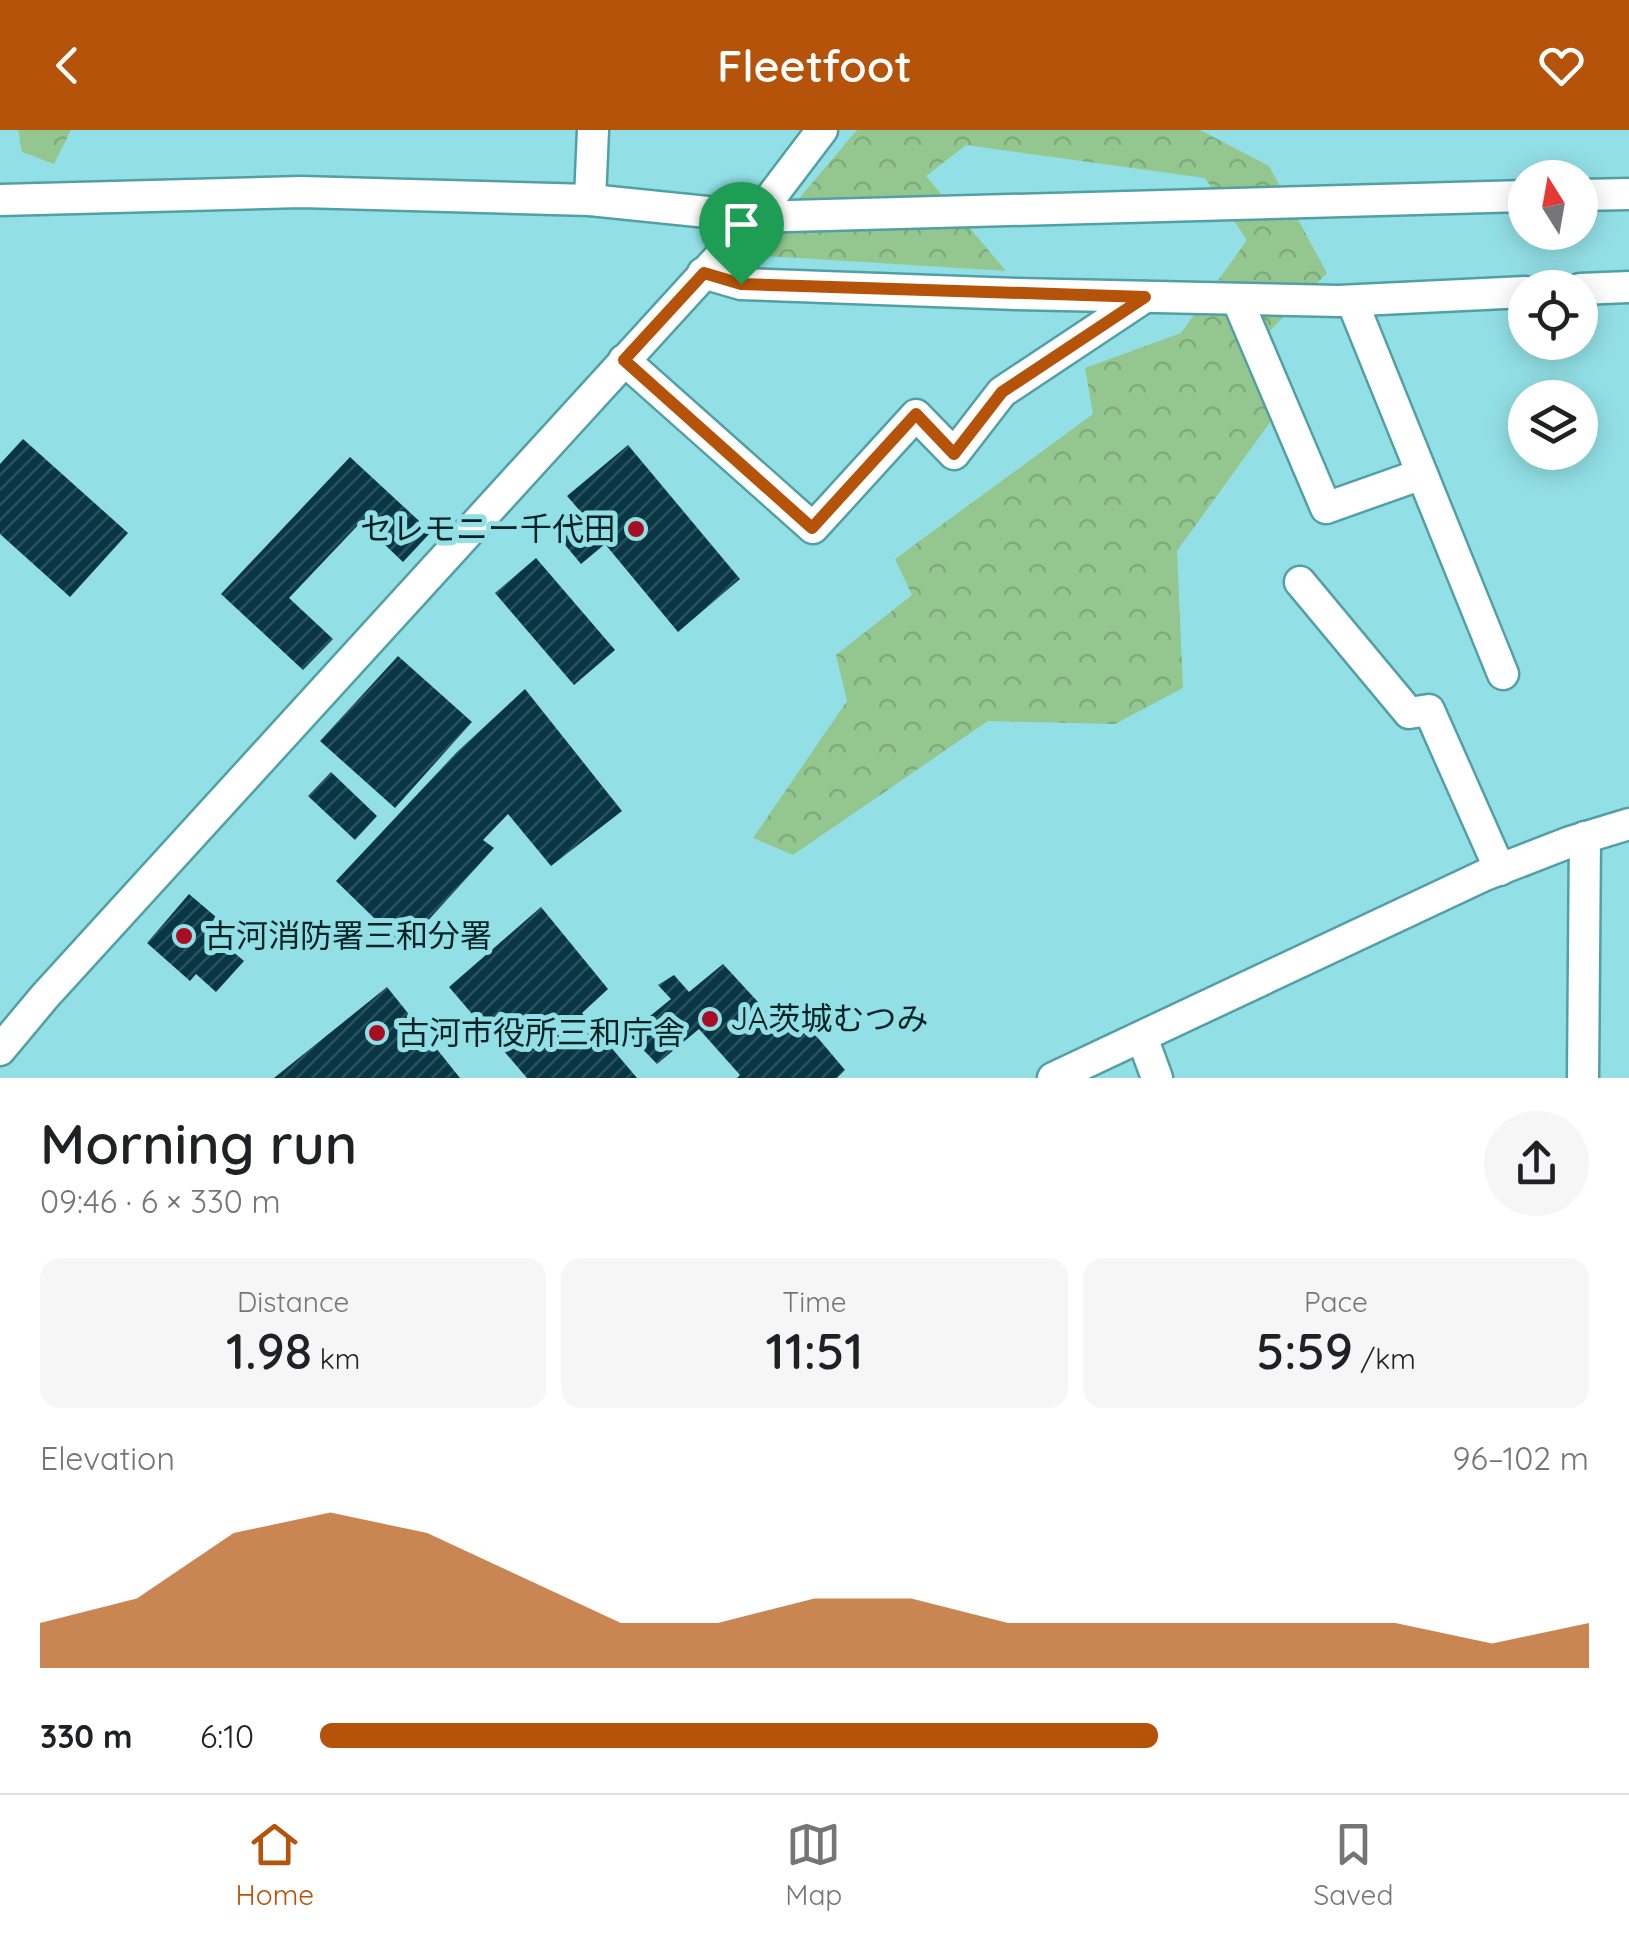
<!DOCTYPE html>
<html lang="en">
<head>
<meta charset="utf-8">
<style>
	body { margin:0; font-family:Quicksand,"Noto Sans JP",sans-serif; background:#f6f6f6; color:#202124; height:100vh; display:flex; flex-direction:column; font-size:38px; white-space:nowrap }
	* { box-sizing:border-box; margin:0 }
	p { font-size:32px; color:#757577 }
	.icon { flex:none; width:55px; height:55px; fill:none; stroke:currentColor; stroke-width:2; stroke-linecap:round; stroke-linejoin:round }
	.map { position:relative; height:948px; overflow:hidden }
	.drawer { display:flex; flex-direction:column; background:#fff; flex:1 }
	.drawer>* { flex:none }
	.needle { width:65px; rotate:349deg }
	.buttons { position:absolute; left:1508px; top:30px; display:grid; gap:20px }
	.buttons a { display:grid; place-items:center; width:90px; height:90px; border-radius:50%; background:#fff; box-shadow:0 5px 25px #0003; font-size:50px }
	.pin { position:absolute; display:grid; place-items:center; width:85px; height:85px; color:#fff; margin:-102px -42px; border-radius:50% 50% 50% 0; rotate:-45deg; box-shadow:0 0 10px #0007 }
	.pin .icon { rotate:45deg }
	.round { display:grid; place-items:center; flex:none; width:105px; height:105px; border-radius:52px; background:#f6f6f6 }
	.overview { display:flex; align-items:center; justify-content:space-between; height:170px; padding:0 40px }
	h1 { font-size:55px; font-weight:600; line-height:75px }
	.stats { display:grid; grid-template-columns:repeat(3,1fr); gap:15px; height:170px; padding:10px 40px }
	.stats div { display:grid; align-content:center; border-radius:20px; background:#f6f6f6; text-align:center }
	.stats b { font-size:50px; font-weight:600 }
	.stats small { font-size:28px; font-weight:400 }
	.stats p { font-size:28px }
	.chart { height:280px; padding:20px 40px }
	.chart p { display:flex; justify-content:space-between }
	.chart svg { width:100%; height:180px; margin-top:10px; fill:#b45309; opacity:.7 }
	ul { padding:0 40px; list-style:none; font-size:32px }
	li { display:grid; grid-template-columns:160px 120px 1fr; align-items:center; height:75px }
	li i { height:25px; border-radius:12px; background:#b45309 }
	header { display:flex; justify-content:space-between; align-items:center; height:130px; padding:0 40px; background:#b45309; color:#fff; font-size:45px; font-weight:600 }
	.menu { display:flex; justify-content:space-around; align-items:center; height:140px; border-top:2px solid #e0e0e0; background:#fff; font-size:28px; color:#757577 }
	.menu a { display:grid; justify-items:center; gap:5px }
	.menu .active { color:#b45309 }
	.map>svg:first-child { display:block }
	.forest { fill:url(#forest-crowns) }
	.building { fill:url(#building-hatch) }
	.lines { fill:none; stroke-linecap:round; stroke-linejoin:round }
	.minor-casing { stroke:#529fa6; stroke-width:35 }
	.minor { stroke:#fff; stroke-width:30 }
	.route-casing { stroke:#fff; stroke-width:20 }
	.route { stroke:#b45309; stroke-width:12 }
	.poi-dot { fill:#a70e23; stroke:#92e0e6; stroke-width:4 }
	.labels { text-anchor:middle; stroke-width:10; stroke-linejoin:round; paint-order:stroke }
	.poi-label { font-size:32px; fill:#012326; stroke:#92e0e6; text-anchor:start }
</style>
</head>
<body>
<header><svg class="icon" aria-label="back" viewBox="0 0 24 24"><path d="M15 5l-7 7 7 7"/></svg>Fleetfoot<svg class="icon" aria-label="heart" viewBox="0 0 24 24"><path d="M12 20l-8-8c-3-5 5-10 8-4 3-6 11-1 8 4z"/></svg></header>
<div class="map">
<svg width="1629" height="948" viewBox="0 0 1629 948">
	<defs>
		<pattern id="forest-crowns" width="20" height="18" patternUnits="userSpaceOnUse" patternTransform="scale(2.5)"><rect width="20" height="18" fill="#94c790"/><path d="M2 6a3 3 0 1 1 6 0M12 15a3 3 0 1 1 6 0" fill="none" stroke="#7eab7c"/></pattern>
		<pattern id="building-hatch" width="6" height="6" patternUnits="userSpaceOnUse" patternTransform="scale(2.5)"><rect width="6" height="6" fill="#093643"/><path d="M-1 1l2-2M0 6l6-6M5 7l2-2" fill="none" stroke="#2b515c"/></pattern>
	</defs>
	<rect width="100%" height="100%" fill="#92e0e6"/>
	<!-- forest -->
	<g class="forest">
		<path d="M18 0H71L54 34 22 22Z"/>
		<path d="M857 0H1200L1269 36 1327 143 1247 224 1273 288 1177 421 1183 558 1115 594 988 591 793 725 753 708 847 571 836 525 912 465 895 429 1093 284 1085 238 1181 203 1247 110 1205 48 966 15 926 46 1006 141 751 125Z"/>
	</g>
	<!-- building -->
	<g class="building">
		<path d="M23 309 128 403 70 467 0 404V334Z"/>
		<path d="M628 315 740 449 678 502 605 414 581 434 561 410 587 389 567 366Z"/>
		<path d="M350 327 431 402 403 432 361 392 289 468 333 509 303 540 221 464Z"/>
		<path d="M536 428 615 520 574 555 495 463Z"/>
		<path d="M398 526 472 592 395 678 320 611Z"/>
		<path d="M525 559 622 681 551 736 508 684 483 710 494 718 404 817 336 751 457 622Z"/>
		<path d="M331 642 377 686 355 710 308 666Z"/>
		<path d="M189 764 216 787 206 799 244 831 216 862 196 844 190 851 147 813Z"/>
		<path d="M541 777 608 859 582 883 637 948H527L449 857Z"/>
		<path d="M723 834 780 896 796 882 845 940 837 948H737L740 945 699 899 657 934 628 904 671 869 658 855 674 845 689 862Z"/>
		<path d="M387 857 460 948H274Z"/>
	</g>
	<g class="lines">
		<!-- minor casing -->
		<g class="minor-casing">
			<g id="minor">
				<path d="M1580 65 1629 64"/>
				<path d="M0 70 301 62 590 70 756 87 1525 66"/>
				<path d="M590 70 593 0"/>
				<path d="M703 143 741 154 1017 164 1339 171 1525 162"/>
				<path d="M1580 159 1629 157"/>
				<path d="M1237 169 1326 378 1422 344"/>
				<path d="M1352 171 1503 544"/>
				<path d="M624 230 813 398 916 285 954 324 1002 262 1145 167"/>
				<path d="M1300 452 1409 583 1429 580 1500 740"/>
				<path d="M1142 907 1157 948"/>
				<path d="M0 920 45 866 756 87 822 0"/>
				<path d="M1053 948 1485 745 1570 712 1629 694"/>
				<path d="M1583 948 1585 707"/>
			</g>
		</g>
		<!-- minor -->
		<use href="#minor" class="minor"/>
	</g>
	<g class="lines">
		<!-- route casing -->
		<g class="route-casing">
			<path id="route" d="M704 143 741 154 1145 167 1002 262 954 324 916 284 812 398 624 230Z"/>
		</g>
		<!-- route -->
		<use href="#route" class="route"/>
	</g>
	<!-- markers -->
	<g class="poi-dot">
		<circle cx="636" cy="399" r="10"/>
		<circle cx="184" cy="806" r="10"/>
		<circle cx="710" cy="889" r="10"/>
		<circle cx="377" cy="903" r="10"/>
	</g>
	<g class="labels">
		<!-- poi labels -->
		<g class="poi-label">
			<text x="616" y="410" text-anchor="end">セレモニー千代田</text>
			<text x="204" y="817">古河消防署三和分署</text>
			<text x="730" y="900">JA茨城むつみ</text>
			<text x="397" y="914">古河市役所三和庁舎</text>
		</g>
	</g>
</svg>
<div class="buttons">
<a><svg class="needle" viewBox="-14 -14 28 28"><path d="M0-13l5 13h-10z" fill="#e53935"/><path d="M0 13l5-13h-10z" fill="#757577"/></svg></a>
<a><svg class="icon" aria-label="locate" viewBox="0 0 24 24"><circle cx="12" cy="12" r="6"/><path d="M12 2v4M12 18v4M2 12h4M18 12h4"/></svg></a>
<a><svg class="icon" aria-label="layers" viewBox="0 0 24 24"><path d="M12 4l9 5-9 5-9-5zM3 14l9 5 9-5"/></svg></a>
</div>
<div class="pin" style="left:741px;top:154px;background:#1e9e55"><svg class="icon" aria-label="arrive" viewBox="0 0 24 24"><path d="M6 21V4h12l-3 4 3 4H6"/></svg></div>
</div>
<section class="drawer">
<div class="overview"><div><h1>Morning run</h1><p>09:46 · 6 × 330 m</p></div><a class="round"><svg class="icon" aria-label="share" viewBox="0 0 24 24"><path d="M12 15V3M7 8l5-5 5 5M5 13v7h14v-7"/></svg></a></div>
<div class="stats">
<div><p>Distance</p><b>1.98<small> km</small></b></div>
<div><p>Time</p><b>11:51</b></div>
<div><p>Pace</p><b>5:59<small> /km</small></b></div>
</div>
<div class="chart"><p><span>Elevation</span>96–102 m</p>
<svg viewBox="0 0 160 44" preserveAspectRatio="none"><path d="M0 44V33L10 27L20 11L30 6L40 11L50 22L60 33L70 33L80 27L90 27L100 33L110 33L120 33L130 33L140 33L150 38L160 33V44z"/></svg>
</div>
<ul>
<li><b>330 m</b>6:10<i style="width:66%"></i></li>
</ul>
</section>
<nav class="menu">
<a class="active"><svg class="icon" aria-label="home" viewBox="0 0 24 24"><path d="M3 11l9-7 9 7M6 9v11h12V9"/></svg>Home</a>
<a><svg class="icon" aria-label="map" viewBox="0 0 24 24"><path d="M3 6l6-2 6 2 6-2v14l-6 2-6-2-6 2zM9 4v14M15 6v14"/></svg>Map</a>
<a><svg class="icon" aria-label="saved" viewBox="0 0 24 24"><path d="M7 4h10v16l-5-4-5 4z"/></svg>Saved</a>
</nav>
</body>
</html>
